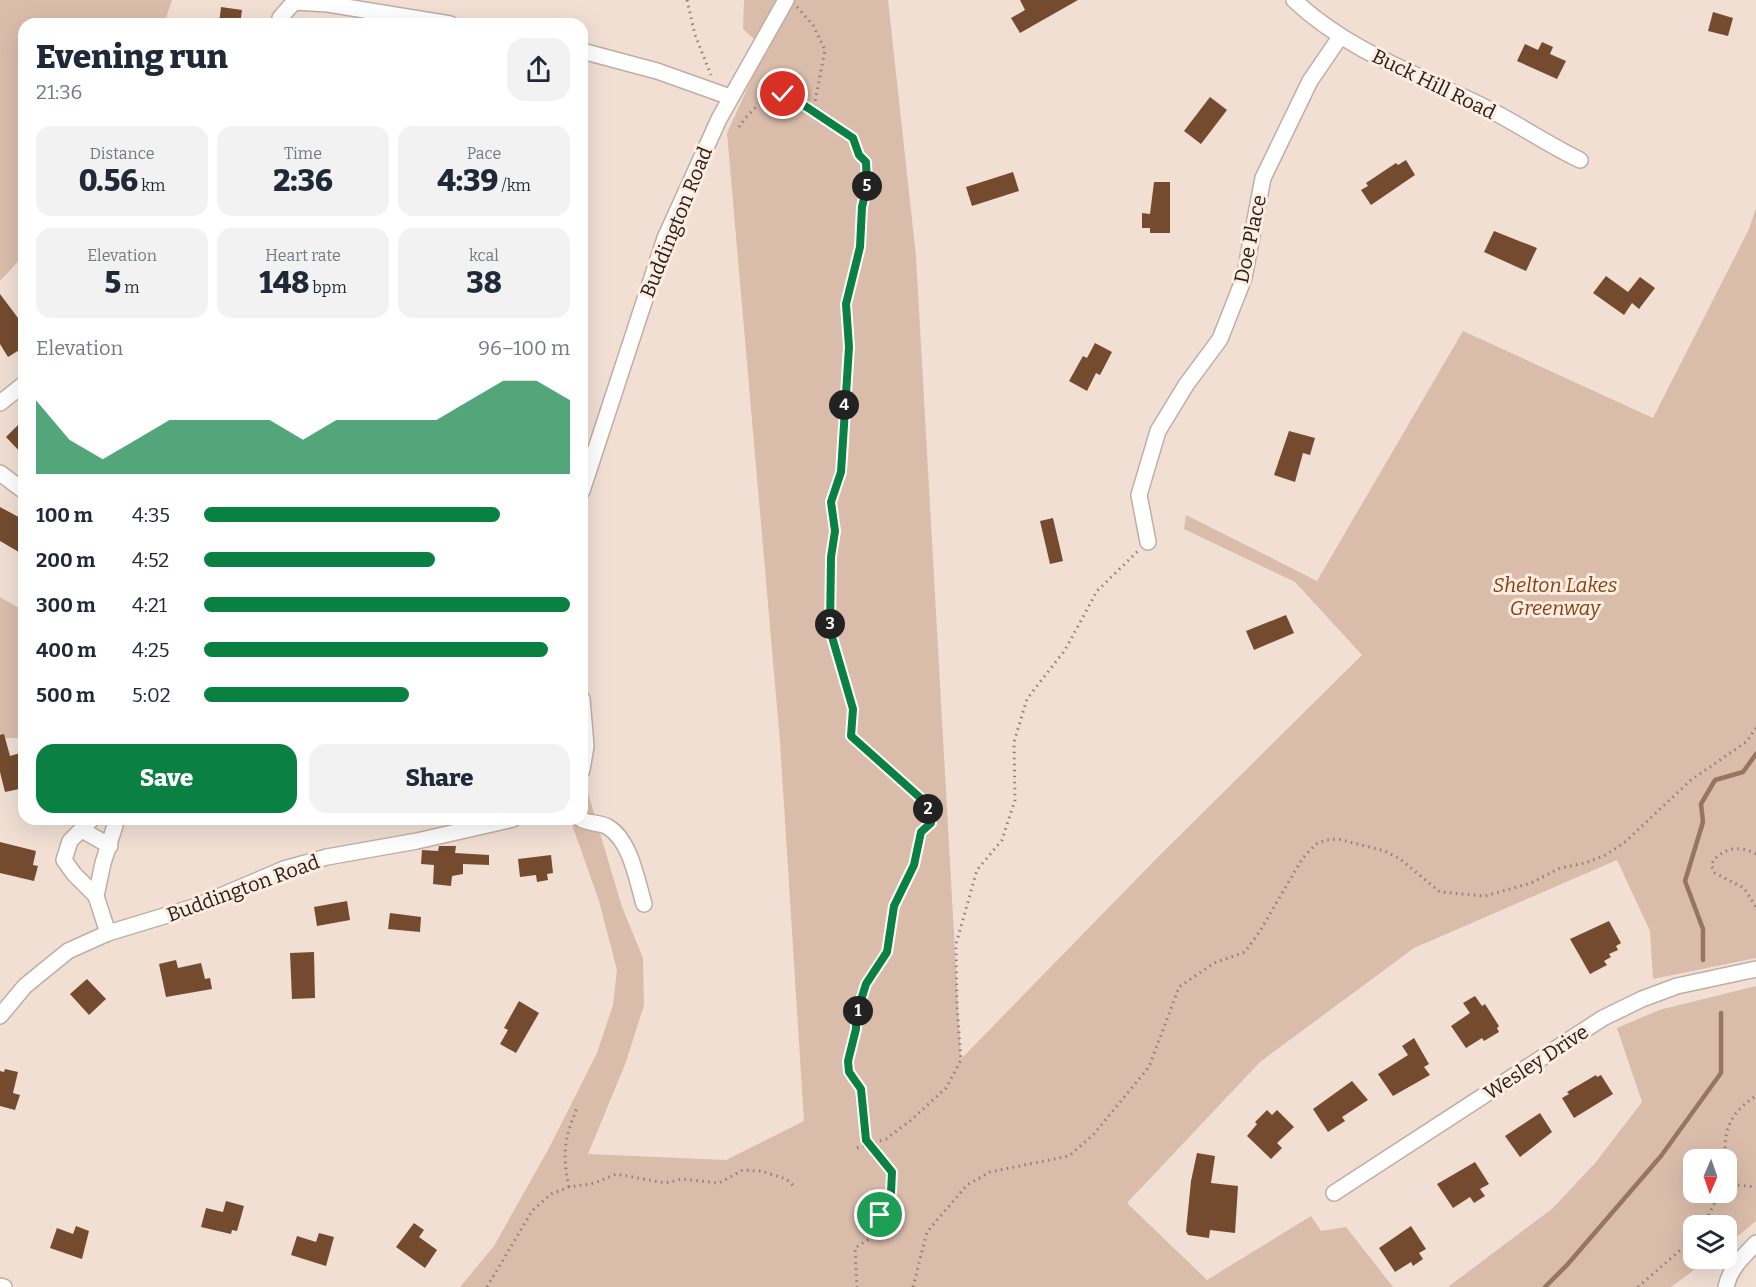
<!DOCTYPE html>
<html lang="en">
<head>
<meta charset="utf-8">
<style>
	body { margin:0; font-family:Bitter,serif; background:#f2f2f3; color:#1f2937; height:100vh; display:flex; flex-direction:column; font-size:22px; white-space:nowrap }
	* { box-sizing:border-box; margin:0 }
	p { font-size:20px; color:#747a83 }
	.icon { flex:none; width:33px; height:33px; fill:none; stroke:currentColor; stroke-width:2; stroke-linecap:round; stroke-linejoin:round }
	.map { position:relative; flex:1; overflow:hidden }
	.details { position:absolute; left:18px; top:18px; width:570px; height:807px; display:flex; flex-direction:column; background:#fff; border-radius:18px; box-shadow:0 6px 24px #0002 }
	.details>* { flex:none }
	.needle { width:39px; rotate:182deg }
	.buttons { position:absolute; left:1683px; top:1149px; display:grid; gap:12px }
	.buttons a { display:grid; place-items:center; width:54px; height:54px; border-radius:12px; background:#fff; box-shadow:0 6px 24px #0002; font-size:30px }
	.pin { position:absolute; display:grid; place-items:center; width:51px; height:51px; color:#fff; margin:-26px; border:3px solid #fff; border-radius:50%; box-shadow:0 2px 6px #0007 }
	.km { position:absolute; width:30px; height:30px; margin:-15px; border-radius:50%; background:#222; color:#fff; font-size:16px; line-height:30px; text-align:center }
	.round { display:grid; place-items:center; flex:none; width:63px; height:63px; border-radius:18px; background:#f2f2f3 }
	.head { display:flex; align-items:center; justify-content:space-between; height:102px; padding:0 18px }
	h1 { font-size:33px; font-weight:800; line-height:45px }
	.metrics { display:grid; grid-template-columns:repeat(3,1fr); gap:9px; height:102px; padding:6px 18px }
	.metrics div { display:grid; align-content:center; border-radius:15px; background:#f2f2f3; text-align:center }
	.metrics b { font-size:30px; font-weight:800 }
	.metrics small { font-size:16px; font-weight:400 }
	.metrics p { font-size:16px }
	.chart { height:168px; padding:12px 18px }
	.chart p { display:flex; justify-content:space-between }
	.chart svg { width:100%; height:108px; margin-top:6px; fill:#0b8043; opacity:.7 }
	.cta { display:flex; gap:12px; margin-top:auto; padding:12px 18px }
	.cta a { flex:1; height:69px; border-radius:18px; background:#0b8043; color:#fff; font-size:24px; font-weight:800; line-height:69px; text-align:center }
	.cta a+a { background:#f2f2f3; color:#1f2937 }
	ul { padding:0 18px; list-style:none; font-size:20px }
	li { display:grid; grid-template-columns:96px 72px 1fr; align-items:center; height:45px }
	li i { height:15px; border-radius:8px; background:#0b8043 }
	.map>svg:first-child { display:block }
	.green { fill:#dabcaa; fill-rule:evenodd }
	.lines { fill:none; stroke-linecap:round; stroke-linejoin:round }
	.stream { stroke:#97755e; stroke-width:4.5 }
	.building { fill:#744b2f }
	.minor-casing { stroke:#bfaea4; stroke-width:18 }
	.path { stroke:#8d8179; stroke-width:3; stroke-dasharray:1.5 4.5; stroke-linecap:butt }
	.minor { stroke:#fff; stroke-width:15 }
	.route-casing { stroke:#fff; stroke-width:12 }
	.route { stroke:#0b8043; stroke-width:8 }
	.labels { text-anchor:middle; stroke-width:6; stroke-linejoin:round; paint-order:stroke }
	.street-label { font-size:20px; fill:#26201b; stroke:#ffece1 }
	.park-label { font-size:20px; font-style:italic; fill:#7e4314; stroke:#ffece1 }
</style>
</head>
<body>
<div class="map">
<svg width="1756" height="1287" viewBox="0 0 1756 1287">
	<rect width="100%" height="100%" fill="#f1dfd4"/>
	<!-- green -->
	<g class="green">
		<path d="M0 0H172L164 24H24V255L0 281Z"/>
		<path d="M744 0H781L754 39 743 29Z"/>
		<path d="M795 0H888L916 256 961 1059 1157 858 1362 655 1295 582 1184 529 1186 515 1317 581 1463 331 1653 418 1749 229 1756 208V958L1653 979 1650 931 1617 860 1414 948 1260 1062 1127 1203 1207 1280 1311 1216 1321 1231 1346 1227 1393 1287H460L494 1246 548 1150 597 1053 613 1005 617 970 599 901 570 819H582V799L588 793 622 907 643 958 644 1005 626 1062 588 1154 726 1160 804 1121 780 742 727 133 769 41Z"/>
		<path d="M0 597 24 611V738H0Z"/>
		<path d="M1756 986V1221L1727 1245 1726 1226H1694V1258L1709 1259 1671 1287H1448L1553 1208 1596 1162 1642 1102 1617 1028 1659 1010ZM1694 1160H1726V1192H1694Z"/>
	</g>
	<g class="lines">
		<!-- stream -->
		<g class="stream">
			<path d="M1703 960V929L1685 881 1703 822 1701 804 1715 780 1743 772 1756 754"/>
			<path d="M1545 1287 1567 1265 1661 1156 1721 1073V1013"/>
		</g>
	</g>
	<!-- building -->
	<g class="building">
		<path d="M1020 0H1078L1020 33 1011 18 1025 10Z"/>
		<path d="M221 7 242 10 240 24H219Z"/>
		<path d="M1713 12 1733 18 1728 36 1708 31Z"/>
		<path d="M1542 42 1553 47 1550 54 1566 61 1557 79 1517 61 1525 44 1538 50Z"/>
		<path d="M1210 97 1227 110 1201 144 1184 131Z"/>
		<path d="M1406 160 1415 175 1371 205 1361 190 1368 186 1366 183 1396 163 1398 165Z"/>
		<path d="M1013 172 1019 191 972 206 966 187Z"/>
		<path d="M1154 182H1170V233H1150V228H1142V213L1150 214Z"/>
		<path d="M1494 231 1537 248 1526 271 1484 252Z"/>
		<path d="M1606 276 1628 292 1640 277 1655 288 1639 309 1632 303 1624 315 1593 293Z"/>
		<path d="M0 294 24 326V347L8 357 0 344Z"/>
		<path d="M1095 343 1112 352 1100 375 1096 373 1087 391 1069 381 1083 356 1087 358Z"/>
		<path d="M24 419V456L6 437Z"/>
		<path d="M1289 431 1315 438 1310 455 1303 453 1295 482 1274 475Z"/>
		<path d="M0 507 24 520V555L0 541Z"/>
		<path d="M1053 518 1063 561 1050 564 1040 521Z"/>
		<path d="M1286 615 1294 633 1254 650 1246 631Z"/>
		<path d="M4 734 10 756 24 752V788L5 792 0 772V735Z"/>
		<path d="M0 842 36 851 33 865 38 866 34 881 0 873Z"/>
		<path d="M439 846H456L455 853 489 855V865L463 864V874L452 876 451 886 433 884 434 865 421 864 422 850 438 851Z"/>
		<path d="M551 855 553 873 547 874 548 880 537 882 536 875 520 877 518 859Z"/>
		<path d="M347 901 350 920 317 926 314 907Z"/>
		<path d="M390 913 421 917 420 932 388 929Z"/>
		<path d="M1609 921 1621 943 1616 946 1618 950 1609 954 1611 957 1604 961 1607 965 1590 974 1570 939Z"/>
		<path d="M314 952 315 998 292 999 290 953Z"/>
		<path d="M176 960 178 968 201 963 205 979 210 978 212 989 166 997 159 964Z"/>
		<path d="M87 979 106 999 89 1015 70 994Z"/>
		<path d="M1475 996 1482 1006 1485 1004 1499 1026 1497 1028 1499 1032 1484 1041 1482 1038 1466 1048 1451 1026 1470 1013 1463 1003Z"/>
		<path d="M519 1001 539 1013 516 1053 500 1044 508 1030 504 1028Z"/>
		<path d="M1414 1038 1429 1064 1424 1067 1430 1075 1393 1096 1378 1074 1408 1055 1402 1046Z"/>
		<path d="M5 1069 18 1072 13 1093 20 1095 15 1110 0 1106V1071L4 1072Z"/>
		<path d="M1596 1075 1597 1077 1601 1075 1613 1094 1574 1118 1562 1098 1569 1094 1567 1092Z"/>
		<path d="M1352 1081 1368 1100 1342 1117 1345 1121 1328 1132 1313 1109Z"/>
		<path d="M1267 1110 1272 1115 1277 1110 1294 1127 1277 1143 1282 1148 1271 1159 1247 1136 1257 1124 1255 1122Z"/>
		<path d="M1540 1113 1552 1132 1520 1157 1505 1136Z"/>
		<path d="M1197 1153 1215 1156 1211 1183 1238 1186 1235 1233 1210 1230 1209 1238 1188 1235 1186 1231 1191 1181Z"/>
		<path d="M1475 1162 1489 1184 1480 1189 1485 1196 1474 1203 1470 1197 1453 1208 1437 1184Z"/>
		<path d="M226 1201 244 1206 237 1231 232 1230 231 1234 201 1227 206 1208 223 1212Z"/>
		<path d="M414 1223 424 1230 419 1237 437 1250 425 1268 396 1247Z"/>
		<path d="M76 1226 89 1231 82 1259 50 1248 57 1228 73 1234Z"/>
		<path d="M1411 1226 1426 1249 1419 1253 1423 1259 1413 1266 1411 1262 1395 1272 1379 1248Z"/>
		<path d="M319 1233 334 1237 326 1266 291 1255 297 1236 316 1242Z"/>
	</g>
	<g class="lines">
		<!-- minor casing -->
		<g class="minor-casing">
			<g id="minor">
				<path d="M1294 0C1352 55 1427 77 1496 113 1524 128 1551 146 1580 160"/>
				<path d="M279 24 280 18 294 2 328 4 450 24"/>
				<path d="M582 51 657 71 730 97"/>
				<path d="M0 403 24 384"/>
				<path d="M0 473 24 491"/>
				<path d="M582 491 665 238 719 119 786 0"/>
				<path d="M1148 542 1139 495 1158 431 1186 385 1220 339 1244 278 1263 178 1310 81 1340 37"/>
				<path d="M582 699 586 746 582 770"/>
				<path d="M92 819 70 841 64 860 74 874 96 896"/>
				<path d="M581 819C588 824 600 822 608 827 631 841 637 881 644 904"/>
				<path d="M82 830 110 846"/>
				<path d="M108 933 96 896 103 863 117 819"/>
				<path d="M0 1016 25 986 68 951 108 933 197 906 284 869 327 857 417 841 513 819"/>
				<path d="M1334 1193 1603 1018 1642 999 1677 986 1756 969"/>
				<path d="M0 1286 4 1287"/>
				<path d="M1726 1287C1730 1268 1743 1257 1756 1243"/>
			</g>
		</g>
		<!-- path -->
		<g class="path">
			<path d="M687 0 695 35 711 75"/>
			<path d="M797 7 813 25 825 50 813 112"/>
			<path d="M739 127C750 111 769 90 790 96L853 138 859 155 866 162 867 186 862 207 860 247 846 304 849 347 841 472 830 502 835 531 831 557 830 630 853 709 851 736 926 803 931 823 921 832 914 865 894 906 887 952 866 984 848 1061 849 1072 861 1089 866 1141 892 1172 893 1180 891 1193 872 1237 855 1248 857 1287"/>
			<path d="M1756 854C1740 845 1721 847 1711 865L1715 873 1744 888 1756 907"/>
			<path d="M857 1148 886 1139 910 1121 946 1088 961 1060 957 1006 956 944 977 870 1002 840 1015 800 1014 742 1027 699 1065 650 1097 591 1139 550"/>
			<path d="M1726 1160C1722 1130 1731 1112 1756 1096"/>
			<path d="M1726 1164V1173"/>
			<path d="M1726 1184 1756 1187"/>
			<path d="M569 1187C562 1154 564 1139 577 1108"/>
			<path d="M1703 1226 1720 1192"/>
			<path d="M487 1287 532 1211 551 1194 569 1187 595 1183 616 1174 665 1183 682 1179 719 1183 743 1170 761 1171 786 1179 796 1188"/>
			<path d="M913 1287 927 1232 967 1185 990 1172 1069 1156 1093 1135 1149 1067 1179 987 1214 963 1245 952 1260 931 1302 859 1316 844 1326 840 1338 839 1385 851 1400 859 1440 892 1485 896 1531 883 1560 868 1585 863 1606 855 1625 842 1691 780 1746 742 1756 728"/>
			<path d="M1638 1287 1694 1238"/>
		</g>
		<!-- minor -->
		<use href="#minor" class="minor"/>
	</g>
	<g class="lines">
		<!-- route casing -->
		<g class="route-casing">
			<path id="route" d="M783 94 790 96 853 138 859 155 866 162 867 186 862 207 860 247 846 304 849 347 841 472 831 502 835 531 831 557 830 630 853 709 851 736 926 803 931 823 921 832 914 865 894 906 887 952 866 984 856 1016V1029L848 1061 849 1072 861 1089 866 1140 892 1172 891 1193 880 1215"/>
		</g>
		<!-- route -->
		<use href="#route" class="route"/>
	</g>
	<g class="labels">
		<!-- street labels -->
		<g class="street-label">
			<text transform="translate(1434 84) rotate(26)" y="7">Buck Hill Road</text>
			<text transform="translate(676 222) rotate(-68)" y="7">Buddington Road</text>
			<text transform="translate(1250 239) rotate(-78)" y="7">Doe Place</text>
			<text transform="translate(243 888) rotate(-20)" y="7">Buddington Road</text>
			<text transform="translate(1536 1062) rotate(-33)" y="7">Wesley Drive</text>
		</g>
		<!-- park labels -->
		<g class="park-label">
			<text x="1555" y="592">Shelton Lakes<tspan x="1555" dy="23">Greenway</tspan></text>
		</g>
	</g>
</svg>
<div class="buttons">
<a><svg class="needle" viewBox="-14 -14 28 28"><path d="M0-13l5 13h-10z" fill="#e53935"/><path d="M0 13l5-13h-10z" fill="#747a83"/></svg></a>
<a><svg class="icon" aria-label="layers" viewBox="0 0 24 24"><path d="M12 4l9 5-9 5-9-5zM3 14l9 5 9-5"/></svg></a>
</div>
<div class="pin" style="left:880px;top:1215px;background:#1e9e55"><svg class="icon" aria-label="arrive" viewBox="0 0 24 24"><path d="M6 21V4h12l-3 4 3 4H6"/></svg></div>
<div class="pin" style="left:783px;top:94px;background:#d93025"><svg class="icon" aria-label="check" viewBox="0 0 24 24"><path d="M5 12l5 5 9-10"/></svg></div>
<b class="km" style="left:858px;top:1011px">1</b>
<b class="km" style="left:928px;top:809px">2</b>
<b class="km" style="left:830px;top:624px">3</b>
<b class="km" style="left:844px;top:405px">4</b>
<b class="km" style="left:867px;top:186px">5</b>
<section class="details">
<div class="head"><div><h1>Evening run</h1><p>21:36</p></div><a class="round"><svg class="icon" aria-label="share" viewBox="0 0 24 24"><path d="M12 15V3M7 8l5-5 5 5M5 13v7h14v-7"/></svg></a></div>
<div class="metrics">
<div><p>Distance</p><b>0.56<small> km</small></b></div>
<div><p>Time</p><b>2:36</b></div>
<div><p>Pace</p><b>4:39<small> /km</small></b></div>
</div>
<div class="metrics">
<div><p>Elevation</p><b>5<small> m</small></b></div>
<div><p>Heart rate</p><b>148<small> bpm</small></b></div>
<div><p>kcal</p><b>38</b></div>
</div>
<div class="chart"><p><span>Elevation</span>96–100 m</p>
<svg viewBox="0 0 160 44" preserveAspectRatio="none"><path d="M0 44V14L10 30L20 38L30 30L40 22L50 22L60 22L70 22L80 30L90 22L100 22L110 22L120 22L130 14L140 6L150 6L160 14V44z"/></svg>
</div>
<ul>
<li><b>100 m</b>4:35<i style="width:81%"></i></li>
<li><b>200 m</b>4:52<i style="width:63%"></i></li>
<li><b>300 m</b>4:21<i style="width:100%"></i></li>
<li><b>400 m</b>4:25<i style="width:94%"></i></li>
<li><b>500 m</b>5:02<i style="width:56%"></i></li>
</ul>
<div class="cta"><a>Save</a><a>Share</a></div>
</section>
</div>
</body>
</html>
